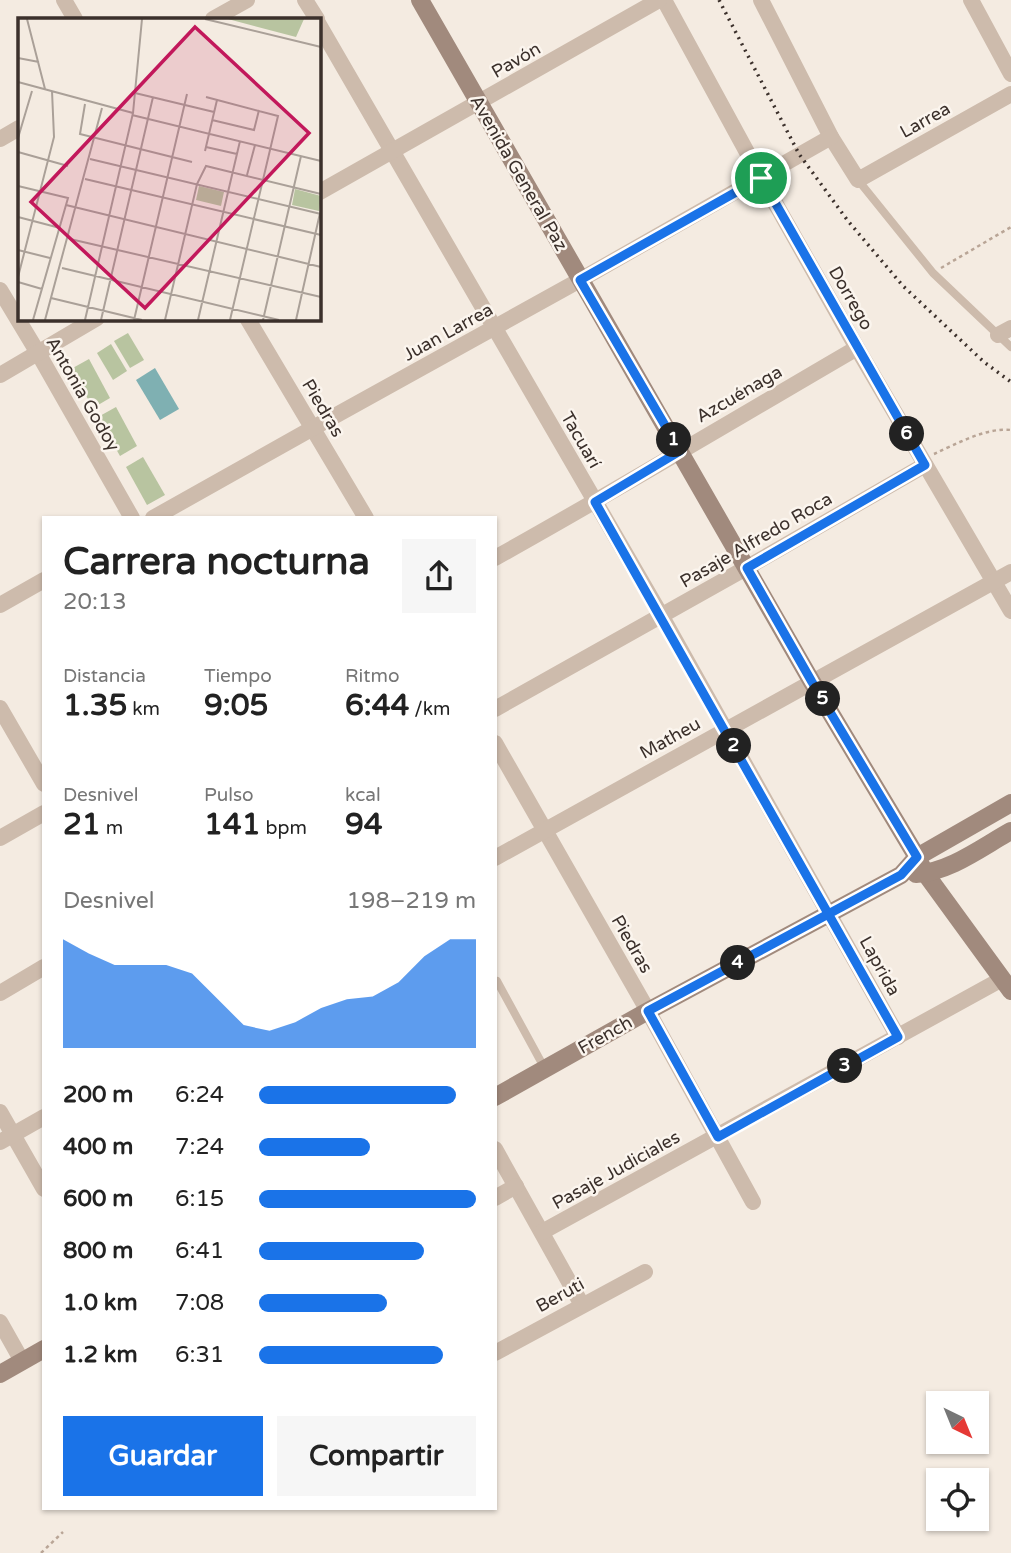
<!DOCTYPE html>
<html lang="es">
<head>
<meta charset="utf-8">
<style>
	body { margin:0; font-family:"Varela Round",sans-serif; background:#f6f6f6; color:#222; height:100vh; display:flex; flex-direction:column; font-size:26px; white-space:nowrap }
	* { box-sizing:border-box; margin:0 }
	p { font-size:23px; color:#767676 }
	.icon { flex:none; width:38px; height:38px; fill:none; stroke:currentColor; stroke-width:2; stroke-linecap:round; stroke-linejoin:round }
	.map { position:relative; flex:1; overflow:hidden }
	.panel { position:absolute; left:42px; top:516px; width:455px; height:994px; display:flex; flex-direction:column; background:#fff; border-radius:0px; box-shadow:0 2px 5px #0004 }
	.panel>* { flex:none }
	.needle { width:46px; rotate:137deg }
	.tools { position:absolute; left:926px; top:1391px; display:grid; gap:14px }
	.tools a { display:grid; place-items:center; width:63px; height:63px; border-radius:0px; background:#fff; box-shadow:0 2px 5px #0004; font-size:35px }
	.pin { position:absolute; display:grid; place-items:center; width:60px; height:60px; color:#fff; margin:-30px; border:4px solid #fff; border-radius:50%; box-shadow:0 2px 7px #0007 }
	.km { position:absolute; width:35px; height:35px; margin:-18px; border-radius:50%; background:#222; color:#fff; font-size:19px; line-height:35px; text-align:center }
	.round { display:grid; place-items:center; flex:none; width:74px; height:74px; border-radius:0px; background:#f6f6f6 }
	.overview { display:flex; align-items:center; justify-content:space-between; height:119px; padding:0 21px }
	h1 { font-size:38px; font-weight:800; line-height:52px }
	.figures { display:grid; grid-template-columns:repeat(3,1fr); gap:10px; height:119px; padding:7px 21px }
	.figures div { display:grid; align-content:center }
	.figures b { font-size:30px; font-weight:800 }
	.figures small { font-size:19px; font-weight:400 }
	.figures p { font-size:19px }
	.chart { height:196px; padding:14px 21px }
	.chart p { display:flex; justify-content:space-between }
	.chart svg { width:100%; height:126px; margin-top:7px; fill:#1a73e8; opacity:.7 }
	.action { display:flex; gap:14px; margin-top:auto; padding:14px 21px }
	.action a { flex:1; height:80px; border-radius:0px; background:#1a73e8; color:#fff; font-size:28px; font-weight:800; line-height:80px; text-align:center }
	.action a+a { background:#f6f6f6; color:#222 }
	ul { padding:0 21px; list-style:none; font-size:23px }
	li { display:grid; grid-template-columns:112px 84px 1fr; align-items:center; height:52px }
	li i { height:18px; border-radius:9px; background:#1a73e8 }
	.map>svg:first-child { display:block }
	.green { fill:#b8c4a0 }
	.water { fill:#7fb0b2 }
	.lines { fill:none; stroke-linecap:round; stroke-linejoin:round }
	.path { stroke:#b9a596; stroke-width:2.5; stroke-dasharray:3.5 3.5; stroke-linecap:butt }
	.lane { stroke:#cdbbac; stroke-width:8 }
	.street { stroke:#cdbbac; stroke-width:16 }
	.secondary { stroke:#a18a7d; stroke-width:18 }
	.rail { stroke:#3b302b; stroke-width:3.5; stroke-dasharray:2 5; stroke-linecap:butt }
	.route-casing { stroke:#fff; stroke-width:14 }
	.route { stroke:#1a73e8; stroke-width:9 }
	.labels { text-anchor:middle; stroke-width:5; stroke-linejoin:round; paint-order:stroke }
	.street-label { font-size:18px; fill:#3b302b; stroke:#fbf5ee }
	.inset-road { fill:none; stroke:#aaa098; stroke-width:2 }
	.view { fill:#c2185b; fill-opacity:0.15; stroke:#c2185b; stroke-width:3.5 }
	.inset-edge { fill:none; stroke:#3b302b; stroke-width:3.5 }
</style>
</head>
<body>
<div class="map">
<svg width="1011" height="1553" viewBox="0 0 1011 1553">
	<rect width="100%" height="100%" fill="#f4ebe1"/>
	<!-- green -->
	<g class="green">
		<path d="M128 333 144 360 130 368 114 341Z"/>
		<path d="M111 344 127 371 113 380 97 353Z"/>
		<path d="M89 359 110 398 93 408 71 369Z"/>
		<path d="M116 407 137 446 120 456 98 417Z"/>
		<path d="M143 457 165 495 147 505 126 467Z"/>
	</g>
	<!-- water -->
	<path class="water" d="M155 368 179 409 160 420 136 380Z"/>
	<g class="lines">
		<!-- path -->
		<g class="path">
			<path d="M941 268 1011 227"/>
			<path d="M934 454C956 444 987 427 1011 430"/>
			<path d="M41 1553 63 1532"/>
		</g>
		<!-- lane -->
		<g class="lane">
			<path d="M858 180 933 273 1011 347"/>
			<path d="M497 981 545 1069"/>
		</g>
		<!-- street -->
		<g class="street">
			<path d="M64 0 75 19"/>
			<path d="M305 0 317 19"/>
			<path d="M664 0 761 178 857 348 1011 611"/>
			<path d="M761 0 831 137 858 180 1011 94"/>
			<path d="M971 0 1011 74"/>
			<path d="M213 19 247 0"/>
			<path d="M318 23 661 615 898 1037"/>
			<path d="M0 139 19 128"/>
			<path d="M318 193 659 0"/>
			<path d="M0 290 38 353 132 518"/>
			<path d="M247 318 366 518"/>
			<path d="M998 335 1011 328"/>
			<path d="M0 375 97 318"/>
			<path d="M153 518 313 428 580 280 831 137"/>
			<path d="M495 558C617 490 737 418 857 348"/>
			<path d="M0 605 44 580"/>
			<path d="M0 708 44 784"/>
			<path d="M495 709 746 568 925 465"/>
			<path d="M495 743 648 1011 753 1202"/>
			<path d="M0 838 44 813"/>
			<path d="M495 858 1011 572"/>
			<path d="M0 993 44 967"/>
			<path d="M0 1112 44 1189"/>
			<path d="M0 1142 44 1117"/>
			<path d="M495 1149 582 1305"/>
			<path d="M495 1198 516 1186"/>
			<path d="M542 1232 1002 979"/>
			<path d="M0 1322 22 1361"/>
			<path d="M495 1353 645 1272"/>
		</g>
		<!-- secondary -->
		<g class="secondary">
			<path d="M420 0 812 682 917 857 925 873 1011 991"/>
			<path d="M916 874C950 872 982 847 1011 831"/>
			<path d="M495 1097 648 1011 901 875 917 857 1011 803"/>
			<path d="M0 1374 44 1349"/>
		</g>
		<!-- rail -->
		<path class="rail" d="M719 0 799 154 848 221 903 286 984 362 1011 382"/>
	</g>
	<g class="lines">
		<!-- route casing -->
		<g class="route-casing">
			<path id="route" d="M761 178 580 280 680 451 595 502C697 679 797 858 898 1037L718 1137 648 1011 901 875 917 857 812 682 747 568 925 465 761 178"/>
		</g>
		<!-- route -->
		<use href="#route" class="route"/>
	</g>
	<g class="labels">
		<!-- street labels -->
		<g class="street-label">
			<text transform="translate(516 60) rotate(-30)" y="6">Pavón</text>
			<text transform="translate(925 120) rotate(-29)" y="6">Larrea</text>
			<text transform="translate(519 173) rotate(60)" y="6">Avenida General Paz</text>
			<text transform="translate(851 298) rotate(60)" y="6">Dorrego</text>
			<text transform="translate(448 332) rotate(-29)" y="6">Juan Larrea</text>
			<text transform="translate(83 394) rotate(60)" y="6">Antonia Godoy</text>
			<text transform="translate(739 394) rotate(-30)" y="6">Azcuénaga</text>
			<text transform="translate(323 408) rotate(59)" y="6">Piedras</text>
			<text transform="translate(581 440) rotate(60)" y="6">Tacuarí</text>
			<text transform="translate(756 540) rotate(-30)" y="6">Pasaje Alfredo Roca</text>
			<text transform="translate(670 738) rotate(-29)" y="6">Matheu</text>
			<text transform="translate(632 944) rotate(60)" y="6">Piedras</text>
			<text transform="translate(880 966) rotate(61)" y="6">Laprida</text>
			<text transform="translate(605 1035) rotate(-29)" y="6">French</text>
			<text transform="translate(616 1170) rotate(-29)" y="6">Pasaje Judiciales</text>
			<text transform="translate(560 1295) rotate(-29)" y="6">Beruti</text>
		</g>
	</g>
	<!-- overview -->
	<g transform="translate(18 18)">
		<rect width="303" height="303" fill="#f4ebe1"/>
		<path d="M210 1H286L278 19ZM181 168 206 174 203 188 178 182ZM277 171 303 178 301 193 274 187Z" fill="#b8c4a0"/>
		<path class="inset-road" d="M9 1 27 71M187 1 303 29M0 40 21 44M0 64 115 95 67 302M117 75 196 94M188 79 260 98 212 302M67 86 62 116 174 144M115 95 124 1M114 97 303 143M194 102 236 112 241 92M0 120 14 73M188 129 219 136M187 133 199 82M0 134 50 148M72 141 303 196M229 157 237 127M67 161 303 217M0 168 50 180 15 302M48 187 303 249M0 199 42 210M52 221 303 279M0 232 32 240M44 250 261 302M0 259 36 119 34 73M0 264 24 271M33 280 124 302M27 302 84 90M83 302 135 79M116 302 169 76M147 302 179 166 188 148 303 176M180 302 222 123M245 302 283 138M278 302 302 195"/>
		<path class="view" d="M177 9 291 115 127 290 13 184Z"/>
		<rect width="303" height="303" class="inset-edge"/>
	</g>
</svg>
<div class="tools">
<a><svg class="needle" viewBox="-14 -14 28 28"><path d="M0-13l5 13h-10z" fill="#e53935"/><path d="M0 13l5-13h-10z" fill="#767676"/></svg></a>
<a><svg class="icon" aria-label="locate" viewBox="0 0 24 24"><circle cx="12" cy="12" r="6"/><path d="M12 2v4M12 18v4M2 12h4M18 12h4"/></svg></a>
</div>
<div class="pin" style="left:761px;top:178px;background:#1e9e55"><svg class="icon" aria-label="arrive" viewBox="0 0 24 24"><path d="M6 21V4h12l-3 4 3 4H6"/></svg></div>
<b class="km" style="left:674px;top:440px">1</b>
<b class="km" style="left:734px;top:746px">2</b>
<b class="km" style="left:845px;top:1066px">3</b>
<b class="km" style="left:738px;top:963px">4</b>
<b class="km" style="left:823px;top:699px">5</b>
<b class="km" style="left:907px;top:434px">6</b>
<section class="panel">
<div class="overview"><div><h1>Carrera nocturna</h1><p>20:13</p></div><a class="round"><svg class="icon" aria-label="share" viewBox="0 0 24 24"><path d="M12 15V3M7 8l5-5 5 5M5 13v7h14v-7"/></svg></a></div>
<div class="figures">
<div><p>Distancia</p><b>1.35<small> km</small></b></div>
<div><p>Tiempo</p><b>9:05</b></div>
<div><p>Ritmo</p><b>6:44<small> /km</small></b></div>
</div>
<div class="figures">
<div><p>Desnivel</p><b>21<small> m</small></b></div>
<div><p>Pulso</p><b>141<small> bpm</small></b></div>
<div><p>kcal</p><b>94</b></div>
</div>
<div class="chart"><p><span>Desnivel</span>198–219 m</p>
<svg viewBox="0 0 160 44" preserveAspectRatio="none"><path d="M0 44V6L10 11L20 15L30 15L40 15L50 18L60 27L70 36L80 38L90 35L100 30L110 27L120 26L130 21L140 12L150 6L160 6V44z"/></svg>
</div>
<ul>
<li><b>200 m</b>6:24<i style="width:91%"></i></li>
<li><b>400 m</b>7:24<i style="width:51%"></i></li>
<li><b>600 m</b>6:15<i style="width:100%"></i></li>
<li><b>800 m</b>6:41<i style="width:76%"></i></li>
<li><b>1.0 km</b>7:08<i style="width:59%"></i></li>
<li><b>1.2 km</b>6:31<i style="width:85%"></i></li>
</ul>
<div class="action"><a>Guardar</a><a>Compartir</a></div>
</section>
</div>
</body>
</html>
